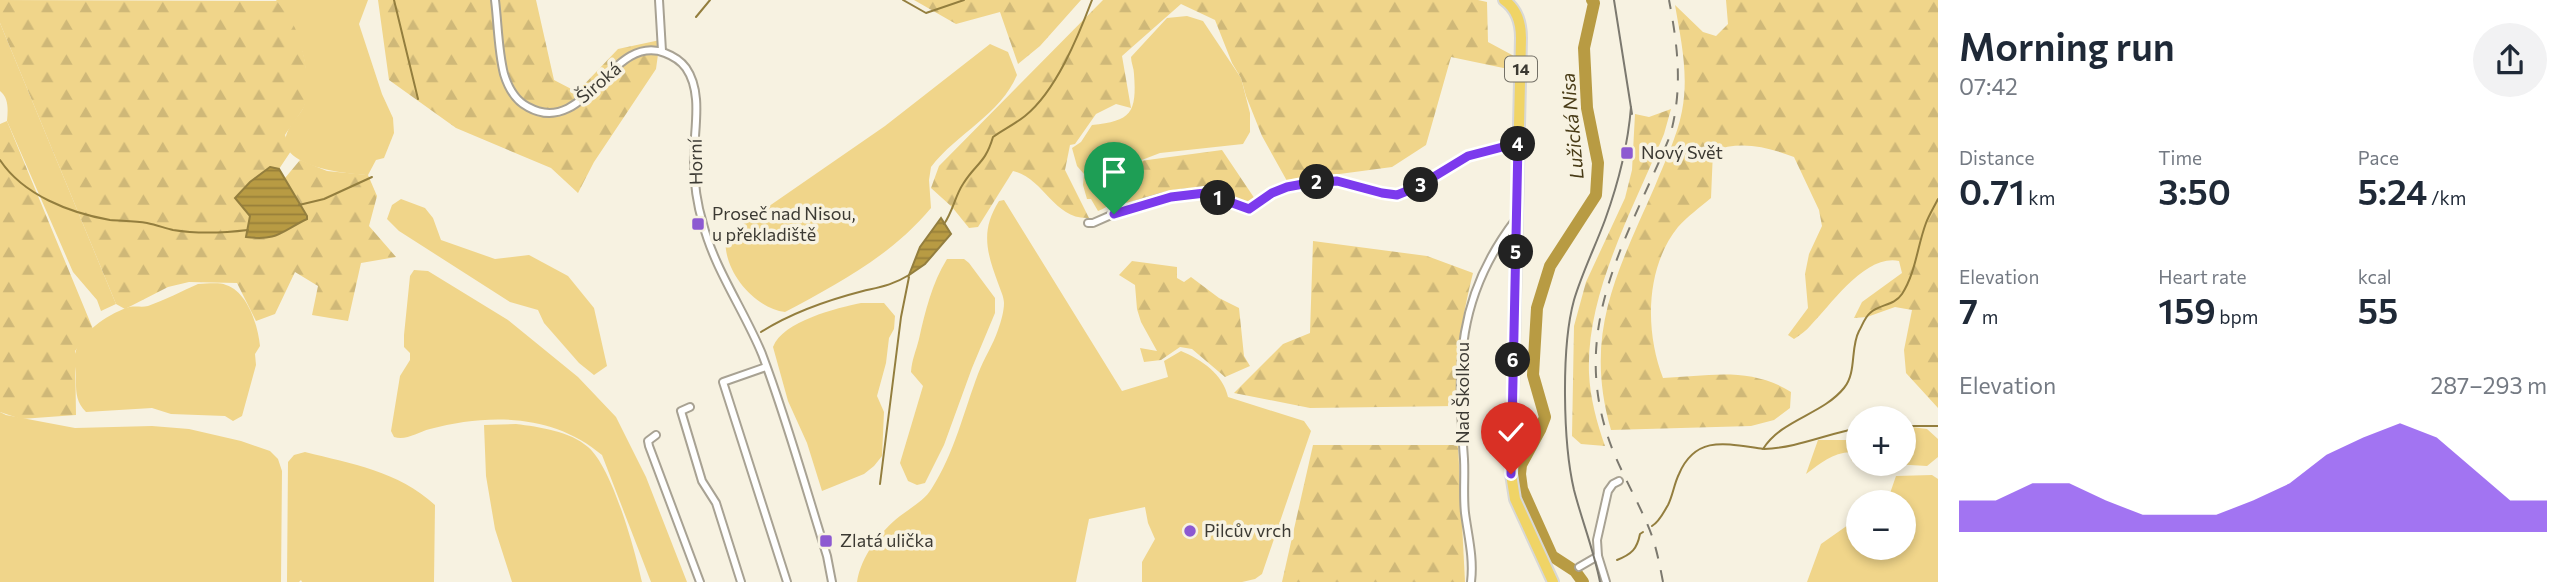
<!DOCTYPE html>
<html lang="en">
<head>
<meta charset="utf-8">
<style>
	body { margin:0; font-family:Commissioner,sans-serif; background:#f2f2f3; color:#1f2937; height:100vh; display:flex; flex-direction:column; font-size:26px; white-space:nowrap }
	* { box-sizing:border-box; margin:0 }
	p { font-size:23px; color:#747a83 }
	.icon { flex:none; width:38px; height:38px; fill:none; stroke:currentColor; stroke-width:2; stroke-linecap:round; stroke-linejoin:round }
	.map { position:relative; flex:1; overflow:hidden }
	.panel { display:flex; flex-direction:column; background:#fff; width:630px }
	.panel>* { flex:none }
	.tools { position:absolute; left:1846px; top:406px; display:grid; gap:14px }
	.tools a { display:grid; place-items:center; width:70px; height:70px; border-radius:50%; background:#fff; box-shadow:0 4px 10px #0003; font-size:35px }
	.pin { position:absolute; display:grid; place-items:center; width:60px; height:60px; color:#fff; margin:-72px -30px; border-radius:50% 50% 50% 0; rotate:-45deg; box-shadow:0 0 7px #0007 }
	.pin .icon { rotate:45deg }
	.km { position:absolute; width:35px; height:35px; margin:-18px; border-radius:50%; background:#222; color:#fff; font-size:19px; line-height:35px; text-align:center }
	.round { display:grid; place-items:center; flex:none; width:74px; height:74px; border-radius:37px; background:#f2f2f3 }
	.overview { display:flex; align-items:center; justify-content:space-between; height:119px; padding:0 21px }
	h1 { font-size:38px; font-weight:600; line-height:52px }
	.figures { display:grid; grid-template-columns:repeat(3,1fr); gap:10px; height:119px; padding:7px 21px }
	.figures div { display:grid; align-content:center }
	.figures b { font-size:35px; font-weight:600 }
	.figures small { font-size:19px; font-weight:400 }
	.figures p { font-size:19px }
	.chart { height:196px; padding:14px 21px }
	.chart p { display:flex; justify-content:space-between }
	.chart svg { width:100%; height:126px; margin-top:7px; fill:#7c3aed; opacity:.7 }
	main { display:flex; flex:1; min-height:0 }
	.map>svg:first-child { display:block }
	.grass { fill:#f0d58a }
	.forest { fill:url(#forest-firs) }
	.water { fill:url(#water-rules); stroke:#937e3e; stroke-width:2 }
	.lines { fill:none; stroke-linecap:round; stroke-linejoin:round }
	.stream { stroke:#937e3e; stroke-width:2 }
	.river { stroke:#b89b43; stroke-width:12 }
	.minor-casing { stroke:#a8a293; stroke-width:10 }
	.primary-casing { stroke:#d8d8d6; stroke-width:14 }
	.minor { stroke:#fff; stroke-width:6 }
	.primary { stroke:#f0d466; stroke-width:10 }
	.tram { stroke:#7c796f; stroke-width:2 }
	.rail { stroke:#7c796f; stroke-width:2; stroke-dasharray:12 12; stroke-linecap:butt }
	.route-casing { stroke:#fff; stroke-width:14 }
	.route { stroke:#7c3aed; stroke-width:9 }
	.poi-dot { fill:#8d59d1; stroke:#f7f2e1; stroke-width:2.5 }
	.labels { text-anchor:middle; stroke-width:7; stroke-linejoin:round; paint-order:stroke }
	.shield { fill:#f7f2e1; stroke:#747167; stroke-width:2 }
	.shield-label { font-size:16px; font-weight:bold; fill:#3c3a33 }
	.street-label { font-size:18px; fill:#3c3a33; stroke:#f7f2e1 }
	.poi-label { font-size:18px; fill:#3c3a33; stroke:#f7f2e1; text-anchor:start }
	.water-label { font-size:19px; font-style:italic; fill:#483b16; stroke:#f7f2e1 }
</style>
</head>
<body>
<main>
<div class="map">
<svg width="1938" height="582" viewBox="0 0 1938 582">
	<defs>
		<pattern id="forest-firs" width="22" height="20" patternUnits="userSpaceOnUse" patternTransform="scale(1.75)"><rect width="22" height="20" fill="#f0d58a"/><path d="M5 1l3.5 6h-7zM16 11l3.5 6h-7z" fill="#cfb878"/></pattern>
		<pattern id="water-rules" width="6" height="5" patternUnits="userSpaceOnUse" patternTransform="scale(1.75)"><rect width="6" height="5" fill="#b89b43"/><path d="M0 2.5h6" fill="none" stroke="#977f39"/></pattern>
	</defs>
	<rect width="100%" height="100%" fill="#f7f2e1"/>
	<!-- grass -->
	<g class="grass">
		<path d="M276 0H368L359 24 382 94 393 118 394 133 384 158 376 160 368 175C348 174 274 167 287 133 291 121 304 113 305 101 310 58 299 34 276 0Z"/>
		<path d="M1187 16 1203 21 1241 78 1250 113V132L1243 144 1160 153 1134 163C1124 185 1122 202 1098 211L1091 199H1087L1083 185 1084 174 1077 166 1072 148 1081 142 1092 125C1131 121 1137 113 1134 74 1134 68 1131 63 1131 57L1167 18Z"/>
		<path d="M0 23 116 304 101 311 97 300 73 272 7 121C8 110 9 98 0 91Z"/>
		<path d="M990 44 1008 52 1017 75C1000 115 957 133 931 167L929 180 931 208C892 255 838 284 785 312 753 308 721 268 726 236L885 126Z"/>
		<path d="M401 199 425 208 433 218 441 240 495 259 529 255 568 276 594 308 607 366 594 375 579 363 544 323 538 310 510 302 399 231 387 219 392 205Z"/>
		<path d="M1004 200 1122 391 1168 377 1164 361 1181 351C1202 360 1223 374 1228 397L1304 421 1311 431 1262 574 1255 579 1242 582H1142V562L1155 539 1148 523 1145 507 1089 519 1076 582H857C861 556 880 532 900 516 912 507 925 500 932 488 954 454 964 411 978 374 984 358 993 345 998 330 1001 322 1004 311 1004 303 1004 297 1000 289 998 283 987 253 980 231 999 201Z"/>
		<path d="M947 259H964L969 263 995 298V313L972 368 944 445 925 483 917 485 908 481 900 463 923 386 911 372C912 359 916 351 919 339 925 312 932 283 947 259Z"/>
		<path d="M414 270 428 271 508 320 578 377 616 417 646 477 687 582H651L602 455C554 414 489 413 430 429 418 432 406 441 394 437L391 431 400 376 410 360V353L404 347V335L410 276Z"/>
		<path d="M198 284C206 284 219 282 226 285 248 292 258 326 260 346L255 354 256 365 242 416 233 421 225 416 171 414 152 408 86 412C75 401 76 390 76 376 76 368 73 362 75 354 80 333 107 315 126 308 134 305 141 308 148 306 165 300 182 291 198 284Z"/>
		<path d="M861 303H884L895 316 894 329 889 338 886 363 877 396 884 412 882 456 874 466 864 474 822 491 807 443 788 401 773 347C783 321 837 308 861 303Z"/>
		<path d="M0 412 6 415 75 428 152 426 189 429 241 441 270 451 278 459 282 471 281 582H0Z"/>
		<path d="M516 424C539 427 570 431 588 447 612 467 635 550 642 582H512L495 529 486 476 484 425Z"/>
		<path d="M1904 426 1927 429 1938 439V457L1927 466 1893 464H1904Z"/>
		<path d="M1818 440H1851L1858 444V464H1870C1863 466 1857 464 1851 460V452C1832 453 1821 463 1806 474Z"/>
		<path d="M305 452C352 464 398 471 435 505L434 582H302L301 580 299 582H287L288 462 294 455Z"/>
		<path d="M1932 475 1938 479V582H1807L1821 544 1858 518V548H1904V502H1887L1896 476Z"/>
	</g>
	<!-- forest -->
	<g class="forest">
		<path d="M0 0 277 1C283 10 291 19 295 28 304 48 311 83 305 104 304 110 290 127 285 135L291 151 279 169 270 167 235 198 250 216 246 236C277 241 281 233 307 219V216L285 178 300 160 327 171 368 175 377 196 369 226 396 257 361 263 348 321 312 315 318 286 295 272 275 314 256 321 237 283 189 282 168 287 125 309 116 304 0 23Z"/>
		<path d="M378 0H536L554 80 577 92 618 49 660 40 656 69 594 162 578 193 551 168 456 128 389 80Z"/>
		<path d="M914 0H1081L1040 46 1018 64 1000 12 956 24Z"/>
		<path d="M1103 0H1478L1487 2 1488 42 1514 56 1513 70 1451 57 1426 145 1392 167 1287 181 1262 136 1246 96 1241 78 1232 63 1215 20 1181 4 1122 56 1131 108 1116 104 1096 114 1075 144 1070 145 1065 170 1089 218C1054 220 1044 178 1013 171L978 227 969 228 952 207 931 188 939 166Z"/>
		<path d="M1726 0H1938V408L1906 373 1904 350 1912 310 1895 307 1867 317 1854 318 1862 302 1902 273 1899 261C1865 254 1831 305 1811 325 1806 331 1800 335 1794 339L1788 335 1808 308 1805 274 1809 254 1822 226 1819 210 1794 157C1768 147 1740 140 1713 151L1711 198C1700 207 1687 217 1678 227 1645 268 1645 332 1663 378 1708 376 1750 366 1791 392L1790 408 1774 420 1751 426 1611 430C1583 333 1617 273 1655 186 1665 161 1677 137 1682 111 1689 75 1681 40 1675 5L1703 32 1716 36 1728 24Z"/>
		<path d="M1671 109 1664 134C1634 208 1586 292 1589 373 1590 398 1597 423 1605 446L1581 444 1572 436 1574 326 1586 282 1625 198 1632 170 1635 114 1649 117Z"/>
		<path d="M7 121 93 329 75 351 76 415 21 419 0 412V124Z"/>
		<path d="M1222 150 1257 202 1246 206 1209 189H1185L1127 204 1121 191 1140 161Z"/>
		<path d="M1313 241 1427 256 1473 273C1461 320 1457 357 1456 406L1310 408 1234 393 1283 344 1310 333Z"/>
		<path d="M1132 261 1177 267V278L1184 282 1191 277 1219 298 1239 308 1244 356 1250 366 1225 377 1192 349 1180 347 1161 360 1144 362 1140 348 1157 351 1141 322 1137 309 1135 285 1119 275Z"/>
		<path d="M1313 445H1458L1465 582H1282Z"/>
	</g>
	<!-- water -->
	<g class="water">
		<path d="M270 167 279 169 307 216V219C280 232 278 241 246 237L250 216 235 198 250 182Z"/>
		<path d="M941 218 951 234 925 264 909 275 920 247Z"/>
	</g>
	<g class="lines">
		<!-- stream -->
		<g class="stream">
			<path d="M394 0 418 99"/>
			<path d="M903 0 926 13 964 0"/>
			<path d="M696 17 710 0"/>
			<path d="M0 160C23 195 70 213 110 220 122 221 135 221 147 223 156 225 165 228 173 230 198 234 223 233 248 230"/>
			<path d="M299 205 324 199 372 177"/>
			<path d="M944 224C953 211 955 196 963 184 976 163 985 164 993 137 1003 130 1015 124 1025 116 1056 91 1078 37 1092 0"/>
			<path d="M761 332C791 313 828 300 863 291 880 287 893 285 909 275"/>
			<path d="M1904 426H1938"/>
			<path d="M1764 449C1796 448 1827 434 1858 428"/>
			<path d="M880 484 901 317 909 277"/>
			<path d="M1652 526C1660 521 1663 513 1668 505 1673 495 1674 484 1679 474 1696 434 1728 444 1763 449 1782 419 1822 415 1844 388 1857 372 1850 348 1859 331 1862 326 1865 317 1870 313 1879 304 1894 306 1902 294 1916 272 1917 247 1926 223 1929 215 1934 207 1938 199"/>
			<path d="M1617 560C1632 554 1637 549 1640 534L1643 532"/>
		</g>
		<!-- river -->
		<path class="river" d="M1583 582 1575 571 1552 556 1522 489 1520 474 1521 465 1540 430 1545 417 1533 375 1537 308 1550 266 1596 195 1598 163 1587 108 1584 48 1594 3 1592 0"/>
		<!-- minor casing -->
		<g class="minor-casing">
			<g id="minor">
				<path d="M495 0C498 24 498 50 504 74 508 87 516 101 528 107 586 139 611 32 665 53 673 56 681 61 686 68 704 94 693 132 694 162 694 183 697 204 703 224 715 270 744 310 762 354 787 420 806 489 827 556L832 582"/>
				<path d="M659 0 662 51"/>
				<path d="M1088 223H1093C1124 209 1168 191 1203 193 1219 194 1233 208 1249 209L1272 193 1298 184 1314 182 1337 181 1382 193 1397 195 1417 187 1468 156 1519 143"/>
				<path d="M766 367 723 382 787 582"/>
				<path d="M690 407 681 411 702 481 716 503 741 582"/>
				<path d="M656 435 648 441 649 446 700 582"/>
				<path d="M1579 567 1598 556"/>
				<path d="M1471 582C1474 558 1468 536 1465 513 1463 495 1465 477 1464 459 1457 364 1456 297 1516 219"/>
				<path d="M1606 582 1598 556 1597 540 1608 491 1613 484 1619 481"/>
			</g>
		</g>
		<!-- primary casing -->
		<g class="primary-casing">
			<path id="primary" d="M1504 0C1517 9 1521 22 1521 38L1511 474 1515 499 1553 582"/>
		</g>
		<!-- minor -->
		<use href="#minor" class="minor"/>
		<!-- primary -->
		<use href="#primary" class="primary"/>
		<!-- tram -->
		<g class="tram">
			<path d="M1614 0 1632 114"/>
			<path d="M1600 582C1594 551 1582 521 1574 490 1563 443 1561 347 1574 300 1582 273 1595 247 1605 220 1618 184 1628 145 1631 107"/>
		</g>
		<!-- rail -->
		<path class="rail" d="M1663 582C1660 566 1657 551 1652 536 1639 501 1618 469 1607 434 1571 322 1629 236 1670 136 1683 89 1678 47 1669 0"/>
	</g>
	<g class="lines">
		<!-- route casing -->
		<g class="route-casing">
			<path id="route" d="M1114 214 1171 197 1205 193 1249 209 1272 193 1287 187 1314 182 1337 181 1382 193 1397 195 1417 187 1468 156 1518 143 1511 474"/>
		</g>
		<!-- route -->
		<use href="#route" class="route"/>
	</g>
	<!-- markers -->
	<g class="poi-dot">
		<rect x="1620" y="146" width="14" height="14" rx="3.5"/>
		<rect x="691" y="217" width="14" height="14" rx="3.5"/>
		<circle cx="1190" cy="531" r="7"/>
		<rect x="819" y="534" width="14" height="14" rx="3.5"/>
	</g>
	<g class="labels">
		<!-- shield labels -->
		<rect class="shield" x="1505" y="56.5" width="32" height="25" rx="5"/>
		<g class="shield-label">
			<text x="1521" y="75">14</text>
		</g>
		<!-- street labels -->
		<g class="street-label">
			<text transform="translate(599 83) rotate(-41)" y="6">Široká</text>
			<text transform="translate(696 162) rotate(-91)" y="6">Horní</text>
			<text transform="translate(1463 393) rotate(-90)" y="6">Nad Školkou</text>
		</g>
		<!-- poi labels -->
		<g class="poi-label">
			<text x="1641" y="159">Nový Svět</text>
			<text x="712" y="220">Proseč nad Nisou,<tspan x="712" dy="21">u překladiště</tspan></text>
			<text x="1204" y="537">Pilcův vrch</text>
			<text x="840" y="547">Zlatá ulička</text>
		</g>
		<!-- water labels -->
		<g class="water-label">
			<text transform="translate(1572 126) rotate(-95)" y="7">Lužická Nisa</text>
		</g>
	</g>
</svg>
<div class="tools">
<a>+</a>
<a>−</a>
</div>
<div class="pin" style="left:1114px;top:214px;background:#1e9e55"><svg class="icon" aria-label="arrive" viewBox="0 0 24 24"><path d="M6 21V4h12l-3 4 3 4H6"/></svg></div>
<div class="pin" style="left:1511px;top:474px;background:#d93025"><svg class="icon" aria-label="check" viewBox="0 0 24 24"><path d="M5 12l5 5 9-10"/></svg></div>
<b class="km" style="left:1218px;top:198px">1</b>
<b class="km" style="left:1317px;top:182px">2</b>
<b class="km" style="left:1421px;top:185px">3</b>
<b class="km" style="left:1518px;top:144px">4</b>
<b class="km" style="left:1516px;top:252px">5</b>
<b class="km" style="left:1513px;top:360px">6</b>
</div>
<section class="panel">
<div class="overview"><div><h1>Morning run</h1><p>07:42</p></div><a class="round"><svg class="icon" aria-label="share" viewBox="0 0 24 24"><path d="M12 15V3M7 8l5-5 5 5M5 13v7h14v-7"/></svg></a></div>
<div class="figures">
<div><p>Distance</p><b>0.71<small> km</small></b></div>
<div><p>Time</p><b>3:50</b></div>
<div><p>Pace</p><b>5:24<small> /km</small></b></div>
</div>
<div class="figures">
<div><p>Elevation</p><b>7<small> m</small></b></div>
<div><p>Heart rate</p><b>159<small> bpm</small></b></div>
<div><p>kcal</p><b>55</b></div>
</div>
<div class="chart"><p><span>Elevation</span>287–293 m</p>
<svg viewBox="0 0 160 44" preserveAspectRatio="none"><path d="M0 44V33L10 33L20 27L30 27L40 33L50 38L60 38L70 38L80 33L90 27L100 17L110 11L120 6L130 11L140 22L150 33L160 33V44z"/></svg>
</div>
</section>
</main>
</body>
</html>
